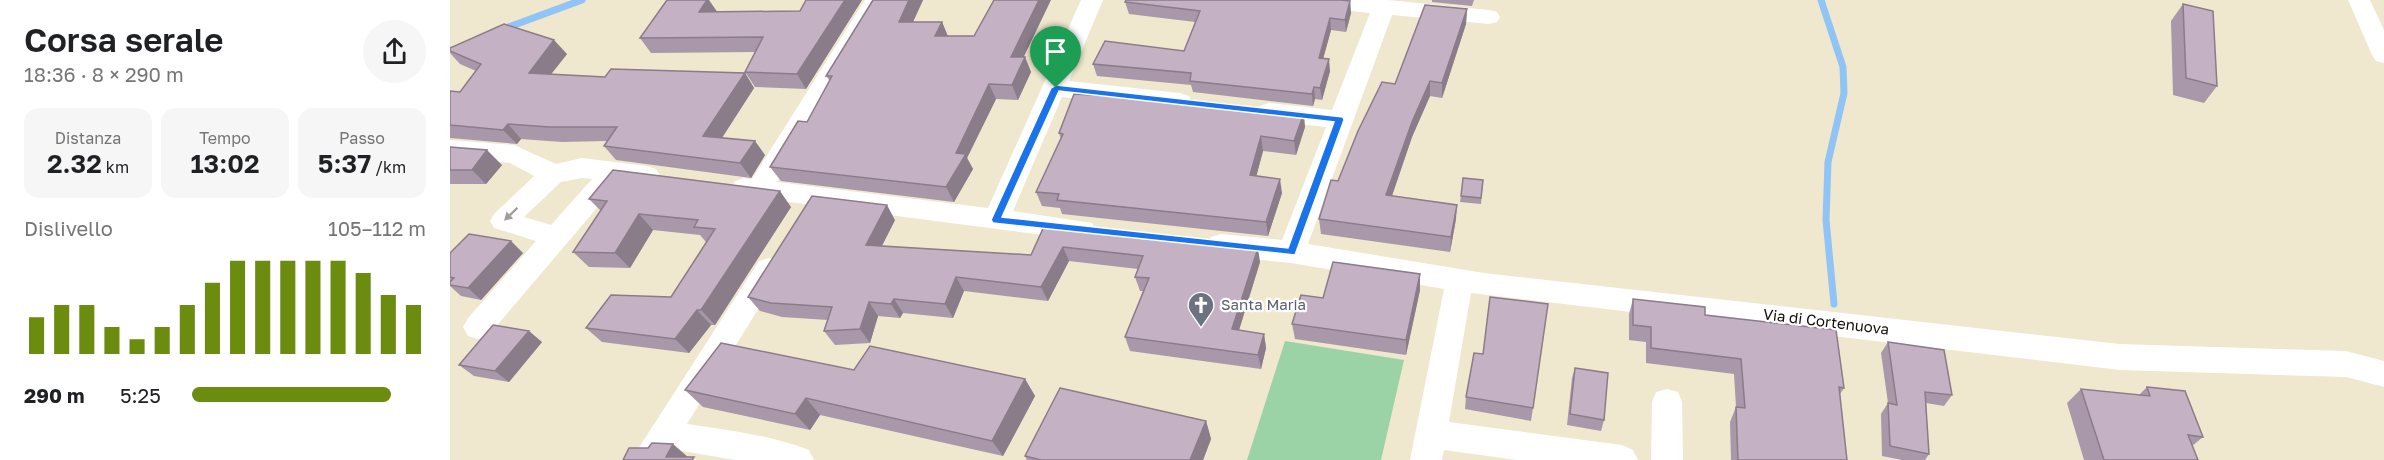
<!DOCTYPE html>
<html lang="it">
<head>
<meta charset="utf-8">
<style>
	body { margin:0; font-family:"Golos Text",sans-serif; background:#f6f6f6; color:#202124; height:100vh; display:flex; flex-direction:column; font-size:22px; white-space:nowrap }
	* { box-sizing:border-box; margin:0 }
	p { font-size:20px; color:#757577 }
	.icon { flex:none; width:33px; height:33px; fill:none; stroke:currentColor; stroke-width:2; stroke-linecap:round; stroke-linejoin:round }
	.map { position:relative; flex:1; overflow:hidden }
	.panel { display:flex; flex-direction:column; background:#fff; width:450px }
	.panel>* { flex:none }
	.pin { position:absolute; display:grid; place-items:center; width:51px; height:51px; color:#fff; margin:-62px -26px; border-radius:50% 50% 50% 0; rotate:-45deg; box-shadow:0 0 6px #0007 }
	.pin .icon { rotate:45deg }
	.round { display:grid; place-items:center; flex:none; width:63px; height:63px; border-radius:32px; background:#f6f6f6 }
	.headline { display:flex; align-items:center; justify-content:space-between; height:102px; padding:0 24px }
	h1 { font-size:33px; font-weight:600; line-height:45px }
	.stats { display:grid; grid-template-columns:repeat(3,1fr); gap:9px; height:102px; padding:6px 24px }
	.stats div { display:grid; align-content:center; border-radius:15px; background:#f6f6f6; text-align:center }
	.stats b { font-size:26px; font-weight:600 }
	.stats small { font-size:16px; font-weight:400 }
	.stats p { font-size:16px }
	.chart { height:168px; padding:12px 24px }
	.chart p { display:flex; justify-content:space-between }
	.chart svg { width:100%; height:108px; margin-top:6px; stroke:#6c8c10; stroke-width:6 }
	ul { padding:0 24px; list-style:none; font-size:20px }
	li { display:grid; grid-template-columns:96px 72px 1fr; align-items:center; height:45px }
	li i { height:15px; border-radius:8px; background:#6c8c10 }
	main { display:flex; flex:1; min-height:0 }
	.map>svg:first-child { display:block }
	.green { fill:#9cd3a6 }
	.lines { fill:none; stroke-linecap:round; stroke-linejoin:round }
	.stream { stroke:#90c4f5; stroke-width:7 }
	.minor { fill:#fff; fill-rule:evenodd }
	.wall { fill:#a998a9 }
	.shaded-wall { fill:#8a7c89 }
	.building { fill:#c5b1c4; stroke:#8a7c89; stroke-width:1.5 }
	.oneway { fill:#a19f9c }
	.route { fill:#1a73e8; stroke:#fff; stroke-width:1.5; fill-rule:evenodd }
	.labels { text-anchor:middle; stroke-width:4.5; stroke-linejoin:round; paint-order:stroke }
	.worship-label { font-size:15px; fill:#5b616d; stroke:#fff; text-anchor:start }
	.street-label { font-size:15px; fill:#131008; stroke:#fff }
</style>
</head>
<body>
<main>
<section class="panel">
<div class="headline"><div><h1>Corsa serale</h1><p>18:36 · 8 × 290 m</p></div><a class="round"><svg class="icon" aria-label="share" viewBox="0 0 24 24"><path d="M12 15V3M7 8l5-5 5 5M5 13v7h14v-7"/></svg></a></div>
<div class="stats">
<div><p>Distanza</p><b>2.32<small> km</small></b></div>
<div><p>Tempo</p><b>13:02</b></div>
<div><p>Passo</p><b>5:37<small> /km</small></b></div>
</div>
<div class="chart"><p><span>Dislivello</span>105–112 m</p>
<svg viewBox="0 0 160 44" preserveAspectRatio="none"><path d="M5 44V29M15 44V24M25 44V24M35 44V33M45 44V38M55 44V33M65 44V24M75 44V15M85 44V6M95 44V6M105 44V6M115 44V6M125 44V6M135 44V11M145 44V20M155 44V24"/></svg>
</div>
<ul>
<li><b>290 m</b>5:25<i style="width:85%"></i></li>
</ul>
</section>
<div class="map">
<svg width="1934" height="460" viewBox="0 0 1934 460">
	<rect width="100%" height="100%" fill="#efe7ce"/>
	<!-- green -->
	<path class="green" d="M835 341 954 360 931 460H797Z"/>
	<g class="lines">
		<!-- stream -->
		<g class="stream">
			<path d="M1371 0 1393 67 1394 93 1378 162 1376 220 1384 304"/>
			<path d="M53 29 132 0"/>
		</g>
		<!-- minor -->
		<g class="minor">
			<path d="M415 0H437L327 182 538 208 631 0H653L619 81 730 93 739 96 742 102 739 108 730 111 612 97 563 211 642 223 646 230 642 237 632 240 285 195 281 188 285 181 294 178 302 179Z"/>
			<path d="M853 0H938L1039 10 1047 12 1050 17 1047 22 1039 24 942 15 858 244 1034 273 1670 344 1896 351 1934 361V387L1896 377 1670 370 1021 293 999 422 1172 445 1183 450 1188 460H1067L994 450 992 460H960L994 289 841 263 771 256 761 253 757 245 761 237 771 234 832 240 876 127 819 121 810 118 807 112 810 106 819 103 882 110 920 13 864 7 856 5Z"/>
			<path d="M1898 0H1920L1934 30V63L1926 61 1922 55Z"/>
			<path d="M0 140 64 145 106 164 132 158 197 166 206 169 210 176 206 183 197 186 169 182 38 336 28 339 18 336 13 327 18 318 86 241 44 228 40 221 44 214 84 176 60 163 0 158ZM132 178 142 179 101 225 74 217 111 182Z"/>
			<path d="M319 258 329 261 333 269 237 424C278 430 320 435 359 450L364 460H285L221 449 215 460H181L309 261Z"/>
			<path d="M1217 389 1228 392 1232 402 1233 460H1201L1202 402 1206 392Z"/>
		</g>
	</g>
	<!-- wall -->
	<g class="wall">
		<path d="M356 0H412L356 89 305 87 295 72 305 52 201 53 190 38 267 12 350 11Z"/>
		<path d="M423 0H473L463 22H492L498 36 575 57 581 72 568 100 546 99 517 158 523 169 504 202 331 181 320 167 357 122 380 81 376 76Z"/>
		<path d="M982 0H1024L1022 6 982 2Z"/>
		<path d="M900 1 901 13 896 32 881 30 873 59 880 71 872 100 865 99 863 106 743 92 741 85 647 76 643 64 734 51 745 22 679 14 675 2Z"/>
		<path d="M1733 4 1767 86 1754 103 1723 95 1721 21Z"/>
		<path d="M1017 9 1016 24 992 98 980 96 962 137 942 196 1006 219 1000 252 871 234 869 219 888 181 945 84Z"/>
		<path d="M0 48 117 54 101 74 155 77 295 73 304 88 272 138 315 155 301 178 166 160 154 146 157 141 112 142 71 139 67 144 0 138V91L10 92 26 71 10 64 0 53Z"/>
		<path d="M855 127 846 155 813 151 806 176 832 193 818 236 612 214 610 208 592 206 586 192 611 139 609 133Z"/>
		<path d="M0 147 52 165 36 184H0Z"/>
		<path d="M1033 180 1031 204 1010 202 1011 196Z"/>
		<path d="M139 199 341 207 265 325H261L239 353 152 342 136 328 221 297 256 242 250 235 203 230 180 268 139 267 123 252 151 211Z"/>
		<path d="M445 220 432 246 581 255 595 224 810 262 789 330 814 334 816 348 811 369 680 351 675 337 693 291H690L685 277 688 269 619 261 598 301 514 291 503 318 453 313 450 318 428 316 420 343 385 345 374 331 378 320 332 317 310 311 298 297Z"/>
		<path d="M0 253H73L31 300 11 296 0 286Z"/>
		<path d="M970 274V290L956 355 845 339 842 324 873 298Z"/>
		<path d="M1183 299 1255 315 1394 388 1390 394 1397 460H1281L1280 422 1286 407 1284 374 1196 363V342L1179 340V314Z"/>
		<path d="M92 342 59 382 24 376 9 365Z"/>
		<path d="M1438 342 1502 395 1494 406 1476 403 1479 454 1475 460H1452L1432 456 1431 414 1438 403 1431 353Z"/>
		<path d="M1033 354 1083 408 1081 421 1015 409 1016 397Z"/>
		<path d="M1125 368 1154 420 1151 431 1117 425 1122 378Z"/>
		<path d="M404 370 575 379 585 396 553 456 370 415 360 430 253 407 235 390Z"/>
		<path d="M1697 387 1753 437 1742 446 1748 460H1634L1617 403 1631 389 1689 395Z"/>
		<path d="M756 421 761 439 753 460H577L575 456Z"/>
	</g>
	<!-- shaded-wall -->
	<g class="shaded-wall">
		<path d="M257 0H259L268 13 249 12Z"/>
		<path d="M395 0H412L356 89 347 74Z"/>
		<path d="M459 0H473L456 37 449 22Z"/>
		<path d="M589 0H601L567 71 561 57Z"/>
		<path d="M900 1 901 13 896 32 895 20Z"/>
		<path d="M1017 9 1016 24 992 98V83Z"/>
		<path d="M880 18 881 30 870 70 869 58Z"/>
		<path d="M492 22 498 37 485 36Z"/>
		<path d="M104 40 117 54 91 87 79 73Z"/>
		<path d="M575 57 581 72 568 100 562 85Z"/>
		<path d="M879 59 880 71 872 100 870 88Z"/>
		<path d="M295 73 304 88 264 150 253 136Z"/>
		<path d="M980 81V96L962 137 937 210 936 195 962 122Z"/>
		<path d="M539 84 546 99 517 158 523 169 504 202 496 187 506 153Z"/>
		<path d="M864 87 865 99 863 106 862 94Z"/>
		<path d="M854 113 855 127 846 155 844 141Z"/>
		<path d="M58 124 71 139 67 144 53 130Z"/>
		<path d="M811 136 813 151 803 189 800 175Z"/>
		<path d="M305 141 315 155 301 178 290 163Z"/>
		<path d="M37 150 52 165 36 184 22 170Z"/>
		<path d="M830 179 832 193 818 236 816 222Z"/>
		<path d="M330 191 341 207 265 325 251 310Z"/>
		<path d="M437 205 445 220 425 259 416 245Z"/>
		<path d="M1007 205 1006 219 1000 252 1001 237Z"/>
		<path d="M189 214 203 230 180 268 165 253Z"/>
		<path d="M61 241 73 253 31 300 18 288Z"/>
		<path d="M613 247 619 261 598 301 591 287Z"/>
		<path d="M808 248 810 262 785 343 782 329Z"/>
		<path d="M970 274V290L956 355V340Z"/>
		<path d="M506 277 514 291 503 318 495 304Z"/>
		<path d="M444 299 453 313 450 318 441 304Z"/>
		<path d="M419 302 428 316 420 343 410 329Z"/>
		<path d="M247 310 261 325 239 353 225 339Z"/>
		<path d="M79 331 92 342 59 382 45 371Z"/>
		<path d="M814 334 816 348 811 369 808 355Z"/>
		<path d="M575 379 585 396 553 456 542 441Z"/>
		<path d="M356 398 370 415 360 430 345 414Z"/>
		<path d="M756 421 761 439 753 460H740Z"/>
		<path d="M223 444 239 458 216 457Z"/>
	</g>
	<!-- building -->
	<g class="building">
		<path d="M217 0H257L249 12 350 11 356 0H395L347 74 295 72 313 37 190 38Z"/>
		<path d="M423 0H459L449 22H492L485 36H524L544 0H589L561 57H575L562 85 539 84 506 153 516 154 496 187 320 167 348 121 357 122 382 76H376Z"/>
		<path d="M676 0H891L900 1 895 20 880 18 869 58 879 59 870 88 864 87 862 94 740 81 741 73 643 64 655 41 734 51 750 11 675 2Z"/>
		<path d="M1733 4 1763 11 1767 86 1736 78Z"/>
		<path d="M975 5 1017 9 992 83 980 81 962 122 936 195 1007 205 1001 237 869 219 881 180 888 181 908 131 932 82 945 84Z"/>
		<path d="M54 24 104 40 79 73 155 77 161 69 295 73 253 136 305 141 290 163 154 146 167 127H99L58 124 53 130 0 125V91L10 92 31 64 0 51V48Z"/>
		<path d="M624 94 738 100 854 113 844 141 811 136 800 175 830 179 816 222 607 200 609 194 586 192 613 134 609 133Z"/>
		<path d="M0 147 37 150 22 170H0Z"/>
		<path d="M163 170 330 191 251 310H247L225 339 136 328 161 295 221 297 265 229 244 227 248 220 189 214 165 253 123 252 157 201 139 199Z"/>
		<path d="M1013 178 1033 180 1031 198 1011 196Z"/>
		<path d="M362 196 437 205 416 245 581 255 595 224 808 248 782 329 814 334 808 355 675 337 699 278 685 277 693 256 613 247 591 287 506 277 495 304 444 299 441 304 419 302 410 329 374 331 382 307 321 303 298 297Z"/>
		<path d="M19 234 61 241 18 288 0 285V282L4 278 0 277V253Z"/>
		<path d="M883 262 970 274 956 340 842 324 851 295 873 298Z"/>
		<path d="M1040 297 1098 304 1083 408 1016 397 1024 353 1033 354Z"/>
		<path d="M1183 299 1255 307V315L1386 330 1394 388 1389 387 1397 460H1288L1286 407 1295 408 1291 359 1201 348V327L1183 325Z"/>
		<path d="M43 325 79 331 45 371 9 365Z"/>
		<path d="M1438 342 1494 350 1502 395 1475 392 1479 454 1440 446 1438 403 1447 405Z"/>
		<path d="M271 343 404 370 420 346 575 379 542 441 356 398 345 414 235 390Z"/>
		<path d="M1125 368 1158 373 1154 420 1120 414Z"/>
		<path d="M1697 387 1735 391 1753 437 1738 435 1748 460H1654L1631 389 1700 396Z"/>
		<path d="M610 388 756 421 740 460H591L575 456Z"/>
		<path d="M202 443 223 444 216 457H244L242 460H173L179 448H198Z"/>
	</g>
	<!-- one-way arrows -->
	<defs><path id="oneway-solid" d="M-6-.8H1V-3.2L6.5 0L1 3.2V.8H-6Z" transform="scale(1.5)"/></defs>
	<use class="oneway" href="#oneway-solid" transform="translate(61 214) rotate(136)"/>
	<!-- route -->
	<path class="route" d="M606 85 893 117 894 120 845 255 543 223 541 220 601 88ZM609 91 884 122 838 248 552 217Z"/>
	<!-- icons -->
	<defs>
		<g id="church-pin" transform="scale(1.35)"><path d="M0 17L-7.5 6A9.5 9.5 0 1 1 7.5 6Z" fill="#6b7280" stroke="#fff"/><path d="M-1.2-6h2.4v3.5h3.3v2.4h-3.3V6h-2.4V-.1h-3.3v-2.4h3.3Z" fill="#fff"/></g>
	</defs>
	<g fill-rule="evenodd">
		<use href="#church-pin" x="751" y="305"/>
	</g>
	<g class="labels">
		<!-- worship labels -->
		<g class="worship-label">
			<text x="771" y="310">Santa Maria</text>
		</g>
		<!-- street labels -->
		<g class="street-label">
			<text transform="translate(1376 322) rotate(7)" y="5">Via di Cortenuova</text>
		</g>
	</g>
</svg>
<div class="pin" style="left:606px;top:88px;background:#1e9e55"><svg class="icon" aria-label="arrive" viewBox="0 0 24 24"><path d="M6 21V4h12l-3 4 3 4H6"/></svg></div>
</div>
</main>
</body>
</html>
